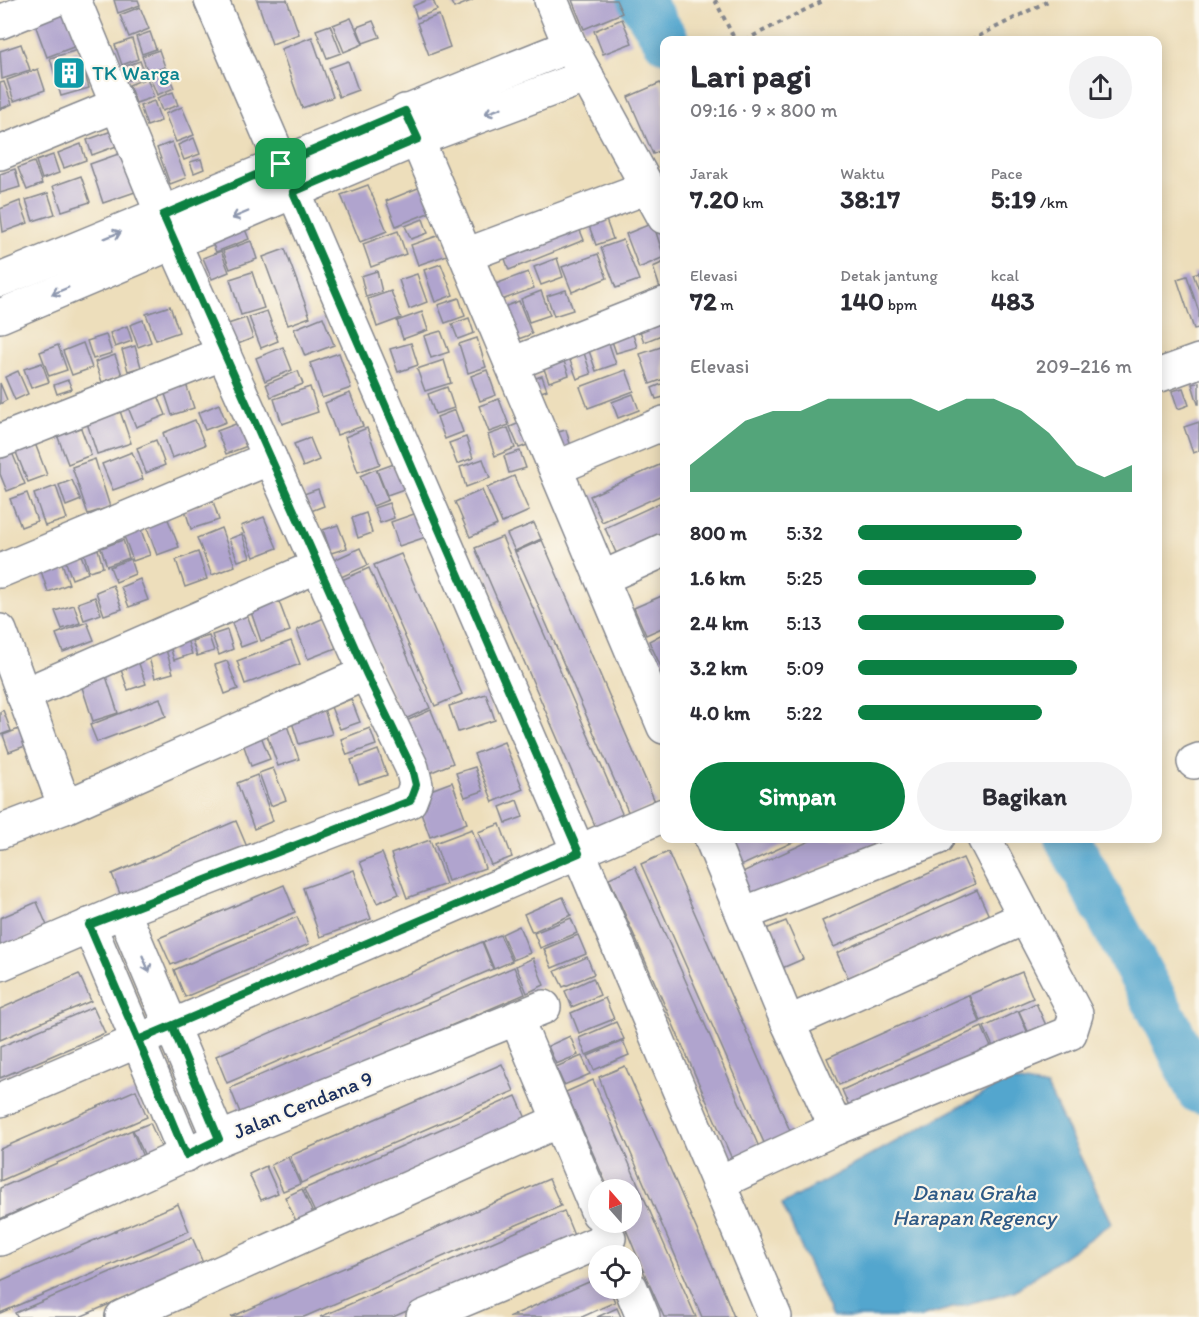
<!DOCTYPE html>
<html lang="id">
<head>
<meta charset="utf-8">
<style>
	body { margin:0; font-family:Itim,sans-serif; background:#f2f2f3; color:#2b2b33; height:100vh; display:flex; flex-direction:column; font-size:22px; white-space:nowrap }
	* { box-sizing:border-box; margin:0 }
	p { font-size:20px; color:#7c7c81 }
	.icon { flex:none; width:33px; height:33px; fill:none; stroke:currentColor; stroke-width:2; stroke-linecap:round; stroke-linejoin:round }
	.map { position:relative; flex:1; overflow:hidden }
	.panel { position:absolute; left:660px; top:36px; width:502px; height:807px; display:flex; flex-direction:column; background:#fff; border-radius:12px; box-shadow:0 3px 15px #0003 }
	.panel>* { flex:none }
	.needle { width:39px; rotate:340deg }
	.controls { position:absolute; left:588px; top:1179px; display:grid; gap:12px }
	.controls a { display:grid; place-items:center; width:54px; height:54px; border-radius:50%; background:#fff; box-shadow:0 3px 15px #0003; font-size:30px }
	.pin { position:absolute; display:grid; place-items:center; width:51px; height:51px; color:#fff; margin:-26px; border-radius:12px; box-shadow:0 3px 9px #0006 }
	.round { display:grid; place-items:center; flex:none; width:63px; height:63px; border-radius:32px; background:#f2f2f3 }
	.overview { display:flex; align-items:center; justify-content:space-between; height:102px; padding:0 30px }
	h1 { font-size:33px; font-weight:800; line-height:45px }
	.metrics { display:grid; grid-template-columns:repeat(3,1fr); gap:9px; height:102px; padding:6px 30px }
	.metrics div { display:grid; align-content:center }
	.metrics b { font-size:26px; font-weight:800 }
	.metrics small { font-size:16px; font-weight:400 }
	.metrics p { font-size:16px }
	.chart { height:168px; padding:12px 30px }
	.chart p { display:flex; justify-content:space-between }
	.chart svg { width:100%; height:108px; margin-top:6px; fill:#0b8043; opacity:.7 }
	.primary-button { display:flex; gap:12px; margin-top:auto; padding:12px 30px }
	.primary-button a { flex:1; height:69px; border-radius:36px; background:#0b8043; color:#fff; font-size:24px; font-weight:800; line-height:69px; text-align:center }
	.primary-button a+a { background:#f2f2f3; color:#2b2b33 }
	ul { padding:0 30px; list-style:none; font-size:20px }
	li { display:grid; grid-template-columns:96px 72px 1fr; align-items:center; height:45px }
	li i { height:15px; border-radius:8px; background:#0b8043 }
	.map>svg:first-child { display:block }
	.water { fill:#52a6ce; stroke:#366a96; stroke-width:1.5 }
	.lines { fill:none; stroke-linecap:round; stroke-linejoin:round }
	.river { stroke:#52a6ce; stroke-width:46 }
	.building { fill:#b0a4ce }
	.minor-casing { stroke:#84868c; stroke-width:36 }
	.path { stroke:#84868c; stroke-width:4; stroke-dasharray:4.5 4.5; stroke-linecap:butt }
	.minor { stroke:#fff; stroke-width:33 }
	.oneway { stroke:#8d97ae }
	.route-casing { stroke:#fff; stroke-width:12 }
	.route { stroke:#0b8043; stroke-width:8 }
	.labels { text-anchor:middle; stroke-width:4.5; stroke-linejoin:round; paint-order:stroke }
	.culture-label { font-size:21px; fill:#0d838f; stroke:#fbf7ec; text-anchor:start }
	.street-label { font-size:21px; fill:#1b2f5e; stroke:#fbf7ec }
	.water-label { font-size:22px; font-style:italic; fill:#2e5985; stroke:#fbf7ec }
</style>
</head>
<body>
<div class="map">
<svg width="1199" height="1317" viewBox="0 0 1199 1317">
	<rect width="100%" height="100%" fill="#fbf7ec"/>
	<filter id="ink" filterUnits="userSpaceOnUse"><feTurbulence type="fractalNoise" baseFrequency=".0167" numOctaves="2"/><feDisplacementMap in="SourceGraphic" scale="12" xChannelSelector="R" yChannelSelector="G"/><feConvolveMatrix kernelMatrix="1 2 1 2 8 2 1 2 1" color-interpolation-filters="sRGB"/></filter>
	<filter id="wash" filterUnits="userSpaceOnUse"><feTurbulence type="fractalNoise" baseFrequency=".008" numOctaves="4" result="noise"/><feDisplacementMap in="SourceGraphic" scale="24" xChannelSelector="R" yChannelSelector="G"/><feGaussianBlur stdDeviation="1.35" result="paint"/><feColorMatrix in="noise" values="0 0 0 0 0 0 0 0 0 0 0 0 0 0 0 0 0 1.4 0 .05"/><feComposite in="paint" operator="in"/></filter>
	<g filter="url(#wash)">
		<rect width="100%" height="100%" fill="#eddebb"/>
		<!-- water -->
		<path class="water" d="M1008 1080 1047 1087 1112 1223 1014 1291 920 1317H832L782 1204Z"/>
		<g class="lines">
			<!-- river -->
			<g class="river">
				<path d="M640 0 666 40"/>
				<path d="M1067 838 1170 1029 1199 1091"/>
			</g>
		</g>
		<g id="blocks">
			<!-- building -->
			<g class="building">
				<path d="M114 0H138L140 5 118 13Z"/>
				<path d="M257 0H287L299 34 272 44Z"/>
				<path d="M427 0H433L437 10 417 18 413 6Z"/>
				<path d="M450 0H473L454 8Z"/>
				<path d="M572 0H616L622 13 584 29Z"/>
				<path d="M65 7 79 45 47 57 33 19Z"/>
				<path d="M140 7 149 29 129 37 120 15Z"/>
				<path d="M439 15 450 47 429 55 417 23Z"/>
				<path d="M351 18 363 44 344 52 333 25Z"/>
				<path d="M622 19 632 43 603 54 594 31Z"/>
				<path d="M373 21 380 37 363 43 357 27Z"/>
				<path d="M330 25 341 53 327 58 316 30Z"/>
				<path d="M150 32 156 49 142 54 136 37Z"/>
				<path d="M312 37 333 97 302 108 281 49Z"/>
				<path d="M132 39 138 59 122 65 115 45Z"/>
				<path d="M21 44 30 70 2 79 0 51Z"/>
				<path d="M78 50 89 88 61 96 50 58Z"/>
				<path d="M159 50 165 67 148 73 142 56Z"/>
				<path d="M140 61 145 74 128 80 123 67Z"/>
				<path d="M348 61 358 90 339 97 329 68Z"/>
				<path d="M38 69 45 90 14 101 7 80Z"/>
				<path d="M166 69 174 88 157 95 149 75Z"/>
				<path d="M147 78 154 97 136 103 129 85Z"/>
				<path d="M4 82 12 104 0 109V83Z"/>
				<path d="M660 83 664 93V149L653 154 628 97Z"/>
				<path d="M173 92 178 105 162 111 157 98Z"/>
				<path d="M154 101 161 121 147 126 140 106Z"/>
				<path d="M182 107 194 135 176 142 165 114Z"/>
				<path d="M117 129 122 144 92 155 87 140Z"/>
				<path d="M194 138 200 154 184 160 178 145Z"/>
				<path d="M172 142 186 178 170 184 157 148Z"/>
				<path d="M81 144 86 160 64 168 58 153Z"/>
				<path d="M127 151 141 190 103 203 90 164Z"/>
				<path d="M53 155 59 173 42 179 36 161Z"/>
				<path d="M201 159 204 169 194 173 190 162Z"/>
				<path d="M34 162 42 184 27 190 18 168Z"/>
				<path d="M15 169 20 187 0 193V174Z"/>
				<path d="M81 176 90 202 62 211 53 186Z"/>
				<path d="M428 184 438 209 396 226 386 201Z"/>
				<path d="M368 185 387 231 360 242 341 195Z"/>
				<path d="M48 193 55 214 33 221 26 200Z"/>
				<path d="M20 201 28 223 3 232 0 209Z"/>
				<path d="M601 206 613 239 596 245 584 212Z"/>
				<path d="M240 217 249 239 216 252 207 230Z"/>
				<path d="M423 219 428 233 411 239 405 226Z"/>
				<path d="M577 223 584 240 509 270 503 253Z"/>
				<path d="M653 223 664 257 639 268 626 234Z"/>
				<path d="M398 231 406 254 371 267 363 244Z"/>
				<path d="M440 235 447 255 418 265 411 245Z"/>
				<path d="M623 240 639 280 616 288 601 248Z"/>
				<path d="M251 241 257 259 230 269 223 251Z"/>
				<path d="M285 249 310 317 288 325 263 257Z"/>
				<path d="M221 251 229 272 212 279 203 258Z"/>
				<path d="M598 254 607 278 572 292 562 267Z"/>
				<path d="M557 258 563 277 541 285 534 267Z"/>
				<path d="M664 262V290L661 291 653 267Z"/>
				<path d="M441 264 453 295 435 302 424 270Z"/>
				<path d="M377 271 382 292 366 297 361 276Z"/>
				<path d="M252 272 264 308 241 315 230 279Z"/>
				<path d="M528 272 534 288 499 301 493 285Z"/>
				<path d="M1199 272V290L1193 274Z"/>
				<path d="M417 274 427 302 409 309 399 280Z"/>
				<path d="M1187 276 1199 312V328L1194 329 1177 279Z"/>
				<path d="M566 290 573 310 554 316 547 296Z"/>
				<path d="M391 291 401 318 377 327 368 299Z"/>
				<path d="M541 291 550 315 529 322 521 299Z"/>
				<path d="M459 298 465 316 445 323 438 305Z"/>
				<path d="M519 301 532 334 513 341 501 308Z"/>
				<path d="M170 306 179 332 156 340 146 314Z"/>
				<path d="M664 308V334L644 342 636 320Z"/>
				<path d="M267 311 278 341 261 348 249 317Z"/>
				<path d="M422 312 428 330 403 339 397 321Z"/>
				<path d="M323 317 334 345 305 356 294 329Z"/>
				<path d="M246 318 253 338 233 346 225 325Z"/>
				<path d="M469 318 474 333 458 339 452 324Z"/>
				<path d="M143 320 151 342 138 347 130 325Z"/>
				<path d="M127 326 132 341 115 347 110 333Z"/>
				<path d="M630 326 637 347 616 353 609 332Z"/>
				<path d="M441 331 449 352 431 358 424 336Z"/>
				<path d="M106 335 112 353 93 359 87 341Z"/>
				<path d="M606 335 616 364 596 371 586 342Z"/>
				<path d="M477 338 486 367 468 373 459 344Z"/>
				<path d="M83 343 92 368 72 375 63 351Z"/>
				<path d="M411 343 418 365 398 372 390 349Z"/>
				<path d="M581 344 591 374 577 379 566 350Z"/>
				<path d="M58 345 67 370 49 376 40 352Z"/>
				<path d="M135 346 141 367 128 371 122 350Z"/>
				<path d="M664 346V379L650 384 640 354Z"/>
				<path d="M283 347 292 370 265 381 256 358Z"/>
				<path d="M559 348 569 375 549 382 539 356Z"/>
				<path d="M339 353 351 388 322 398 310 363Z"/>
				<path d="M115 355 122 375 102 382 95 362Z"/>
				<path d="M444 360 451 383 425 391 417 369Z"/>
				<path d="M42 363 49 382 31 388 24 369Z"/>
				<path d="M487 370 496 395 480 401 471 376Z"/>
				<path d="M626 370 634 391 588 408 580 387Z"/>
				<path d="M18 371 28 394 15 400 5 377Z"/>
				<path d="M298 371 303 384 271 397 266 384Z"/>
				<path d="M542 376 547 390 538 393 533 379Z"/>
				<path d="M68 380 72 389 57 394 54 385Z"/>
				<path d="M1199 382V404H1198L1192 384Z"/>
				<path d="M0 383 7 400 0 404Z"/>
				<path d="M664 383V397L656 399 652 388Z"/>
				<path d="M186 384 194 408 172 415 164 391Z"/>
				<path d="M310 387 318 412 282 424 274 399Z"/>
				<path d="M447 387 454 408 435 414 428 394Z"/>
				<path d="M1183 388 1189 405 1178 409 1172 391Z"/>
				<path d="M157 393 166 415 136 427 127 405Z"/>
				<path d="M350 393 363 426 337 435 325 403Z"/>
				<path d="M633 394 639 410 618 418 612 402Z"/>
				<path d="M499 399 509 425 489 432 479 406Z"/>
				<path d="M219 404 226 422 205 430 198 413Z"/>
				<path d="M455 410 463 432 445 439 437 417Z"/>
				<path d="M120 411 131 443 97 454 87 423Z"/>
				<path d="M249 419 258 442 226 454 217 431Z"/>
				<path d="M195 420 205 445 172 458 163 433Z"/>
				<path d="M527 420 536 442 519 448 510 427Z"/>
				<path d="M1199 422V451L1193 453 1184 427Z"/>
				<path d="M79 423 91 455 68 464 56 432Z"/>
				<path d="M367 428 380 464 358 472 345 437Z"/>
				<path d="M508 428 515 448 495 456 488 435Z"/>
				<path d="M566 430 574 457 551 434Z"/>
				<path d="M466 437 473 458 457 464 449 443Z"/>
				<path d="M33 438 47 475 28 482 13 445Z"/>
				<path d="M310 438 319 460 303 467 294 444Z"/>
				<path d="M156 440 165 465 146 473 137 448Z"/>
				<path d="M9 445 25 484 7 491 0 474V448Z"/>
				<path d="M520 451 526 468 509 473 504 456Z"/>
				<path d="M132 452 143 479 113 490 102 464Z"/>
				<path d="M95 459 110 507 88 514 72 467Z"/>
				<path d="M483 459 490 478 466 487 460 467Z"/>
				<path d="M664 463V494L602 522 590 496Z"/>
				<path d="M394 464 404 489 387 495 377 470Z"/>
				<path d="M376 469 388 500 373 506 360 476Z"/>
				<path d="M514 476 529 511 502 523 487 488Z"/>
				<path d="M72 480 81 500 66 506 59 485Z"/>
				<path d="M56 486 67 519 45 526 34 494Z"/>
				<path d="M318 489 324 506 311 511 304 494Z"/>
				<path d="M482 490 497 525 470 537 455 502Z"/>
				<path d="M27 493 37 521 21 527 10 499Z"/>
				<path d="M213 501 219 520 191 529 185 510Z"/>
				<path d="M664 501V533L617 555 605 528Z"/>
				<path d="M389 503 394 518 380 523 374 508Z"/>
				<path d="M366 513 372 533 358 538 352 518Z"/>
				<path d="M417 513 426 537 399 546 391 522Z"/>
				<path d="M167 517 179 547 157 555 146 525Z"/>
				<path d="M264 517 277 548 254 557 241 526Z"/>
				<path d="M534 523 541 539 515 551 507 534Z"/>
				<path d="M338 525 347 548 331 553 323 530Z"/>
				<path d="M221 528 235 566 212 575 197 538Z"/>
				<path d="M141 530 150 555 133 561 124 536Z"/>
				<path d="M242 534 250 557 238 561 229 539Z"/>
				<path d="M502 537 624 818 597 830 475 548Z"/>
				<path d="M123 540 129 558 107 566 101 548Z"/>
				<path d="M542 540 656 804 630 816 515 552Z"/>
				<path d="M360 548 368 565 341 577 334 560Z"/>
				<path d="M98 549 103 567 89 571 84 554Z"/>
				<path d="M198 552 207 579 185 587 176 560Z"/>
				<path d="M401 554 462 694 435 706 374 565Z"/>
				<path d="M81 555 88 573 72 579 65 560Z"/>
				<path d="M130 559 135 574 116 582 110 567Z"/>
				<path d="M61 560 69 584 48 592 40 568Z"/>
				<path d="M369 568 430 708 403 720 342 580Z"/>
				<path d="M140 579 148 600 129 607 121 587Z"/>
				<path d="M113 585 122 609 104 615 96 592Z"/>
				<path d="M664 595V627L646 635 634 608Z"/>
				<path d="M95 597 101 614 84 620 78 603Z"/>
				<path d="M278 599 290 631 261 641 250 609Z"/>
				<path d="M74 605 80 623 62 629 55 611Z"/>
				<path d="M244 607 257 641 241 647 228 613Z"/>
				<path d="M324 618 336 648 308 659 297 630Z"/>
				<path d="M87 622 94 640 63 652 56 634Z"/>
				<path d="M227 630 233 649 219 655 212 635Z"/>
				<path d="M664 633V665L661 667 649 641Z"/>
				<path d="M209 636 214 651 197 656 192 641Z"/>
				<path d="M186 637 192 654 174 660 169 643Z"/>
				<path d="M291 641 300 664 245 684 237 661Z"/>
				<path d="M164 643 173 673 155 678 146 648Z"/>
				<path d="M135 652 146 684 128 690 117 658Z"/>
				<path d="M227 661 238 689 225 694 215 665Z"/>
				<path d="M103 667 118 713 93 721 78 675Z"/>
				<path d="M486 694 495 720 458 732 449 706Z"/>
				<path d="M160 698 166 716 97 742 90 725Z"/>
				<path d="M351 699 360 722 340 729 331 707Z"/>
				<path d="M323 706 332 734 299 744 290 716Z"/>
				<path d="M3 710 11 731 0 735V712Z"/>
				<path d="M431 710 453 763 427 774 404 722Z"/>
				<path d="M285 720 299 759 278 766 264 727Z"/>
				<path d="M27 726 33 743 9 752 3 735Z"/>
				<path d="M370 728 376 745 347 755 341 739Z"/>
				<path d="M259 731 270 759 251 766 241 738Z"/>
				<path d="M504 742 523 789 493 802 474 754Z"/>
				<path d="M378 750 387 775 359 784 351 760Z"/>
				<path d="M475 767 483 791 465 797 456 773Z"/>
				<path d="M273 768 286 800 271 806 259 773Z"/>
				<path d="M257 775 273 821 254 829 237 783Z"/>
				<path d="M452 782 467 823 430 837 415 796Z"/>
				<path d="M517 800 523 817 506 823 500 807Z"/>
				<path d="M236 821 247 847 123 901 112 874Z"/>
				<path d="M500 824 512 857 491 865 478 832Z"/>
				<path d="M472 829 485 868 448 881 435 843Z"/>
				<path d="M730 838H802L734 869 722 842Z"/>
				<path d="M816 838H888L748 901 736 875Z"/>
				<path d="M430 840 446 884 407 898 391 854Z"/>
				<path d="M668 852 791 1133 765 1145 641 864Z"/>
				<path d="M382 853 399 894 377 903 360 862Z"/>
				<path d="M963 858 975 884 834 947 822 921Z"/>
				<path d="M635 866 759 1147 732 1159 609 878Z"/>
				<path d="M354 870 371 919 320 937 303 888Z"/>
				<path d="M284 885 295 912 171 965 159 938Z"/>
				<path d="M977 890 989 916 849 979 837 953Z"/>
				<path d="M563 897 571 915 532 932 524 914Z"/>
				<path d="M37 902 48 928 0 950V918Z"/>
				<path d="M297 917 309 944 185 997 174 970Z"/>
				<path d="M571 918 577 933 540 948 534 933Z"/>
				<path d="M786 921 803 959 773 972 756 933Z"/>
				<path d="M519 926 530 953 513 960 502 934Z"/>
				<path d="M500 935 512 961 494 969 483 942Z"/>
				<path d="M578 935 586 954 552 968 544 949Z"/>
				<path d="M482 942 493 969 227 1083 216 1056Z"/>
				<path d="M587 957 594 974 563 987 555 971Z"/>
				<path d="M533 958 544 985 527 993 516 966Z"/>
				<path d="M514 967 525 994 241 1115 230 1088Z"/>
				<path d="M1022 972 1033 998 981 1021 969 995Z"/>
				<path d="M79 974 91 1001 0 1040V1009Z"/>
				<path d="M593 978 600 995 572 1007 565 991Z"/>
				<path d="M968 995 980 1022 839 1085 827 1058Z"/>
				<path d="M605 998 614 1019 579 1033 571 1013Z"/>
				<path d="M1036 1003 1048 1030 1031 1038 1019 1011Z"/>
				<path d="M93 1007 105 1033 0 1078V1047Z"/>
				<path d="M1018 1011 1030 1038 996 1053 984 1027Z"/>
				<path d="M616 1022 624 1039 586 1055 579 1038Z"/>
				<path d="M982 1027 994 1054 854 1117 842 1090Z"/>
				<path d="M570 1036 578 1055 556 1064 548 1046Z"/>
				<path d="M623 1041 629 1055 594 1070 588 1056Z"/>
				<path d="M582 1056 590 1074 564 1085 556 1067Z"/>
				<path d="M502 1064 514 1091 301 1183 290 1156Z"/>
				<path d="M625 1066 725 1294 734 1317H702L606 1096 599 1077Z"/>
				<path d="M593 1080 677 1274 696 1317H664L642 1268 623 1222H632V1190H609L566 1092Z"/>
				<path d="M136 1090 147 1117 0 1181V1149Z"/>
				<path d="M516 1096 528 1123 316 1215 304 1189Z"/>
				<path d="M150 1123 162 1149 145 1156 133 1130Z"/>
				<path d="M132 1130 143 1157 0 1219V1188Z"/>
				<path d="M288 1157 300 1184 283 1191 271 1165Z"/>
				<path d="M266 1166 278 1193 261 1200 249 1174Z"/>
				<path d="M549 1179 561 1206 472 1244 304 1317H231Z"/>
				<path d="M302 1189 314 1216 297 1223 285 1197Z"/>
				<path d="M178 1204 189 1231 0 1313V1281Z"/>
				<path d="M564 1211 575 1238 393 1317H320Z"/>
				<path d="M192 1237 203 1263 80 1317H17L15 1313Z"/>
				<path d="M598 1278V1288H609L615 1302 582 1317H509Z"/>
				<path d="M617 1308 621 1317H597Z"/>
			</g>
		</g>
	</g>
	<g filter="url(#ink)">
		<use href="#blocks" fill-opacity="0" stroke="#84868c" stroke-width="1.5"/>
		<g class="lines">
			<!-- minor casing -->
			<g class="minor-casing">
				<g id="minor">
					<path d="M211 0 579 853 775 1317"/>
					<path d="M551 0 570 46 664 217"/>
					<path d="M0 22 54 0"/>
					<path d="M405 111 664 727"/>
					<path d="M0 153 117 105"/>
					<path d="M466 255 648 187"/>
					<path d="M0 280C191 203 379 121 570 46"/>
					<path d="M0 316 418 139 587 76"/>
					<path d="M512 364 664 304"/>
					<path d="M1160 375 1199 361"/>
					<path d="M0 441 224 353"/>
					<path d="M556 468 664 423"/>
					<path d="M0 571 270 458"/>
					<path d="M602 578 664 550"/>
					<path d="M0 631 65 807"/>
					<path d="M23 695 318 566"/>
					<path d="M1194 762 1199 760"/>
					<path d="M0 832 65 807 366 673"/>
					<path d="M711 838 788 1023 836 1128"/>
					<path d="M123 911 219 1139"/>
					<path d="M743 914 937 838"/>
					<path d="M89 925 186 1155"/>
					<path d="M0 964 123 911 410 801 416 785 412 768 366 673 174 243 74 0"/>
					<path d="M516 1018 598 1213"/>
					<path d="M788 1023 1026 917"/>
					<path d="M0 1100 664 815"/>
					<path d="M718 1183 836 1128 1070 1033 1076 1014 984 838"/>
					<path d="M0 1239 219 1139 544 1007"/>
					<path d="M631 1288 643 1317"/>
					<path d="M122 1317 558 1121"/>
					<path d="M423 1317 609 1238"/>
				</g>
			</g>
			<!-- path -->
			<g class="path">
				<path d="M715 0 735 40"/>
				<path d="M745 40 825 0"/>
				<path d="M971 40 1050 0"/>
			</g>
			<!-- minor -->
			<use href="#minor" class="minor"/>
		</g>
		<!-- one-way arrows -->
		<defs><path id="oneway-shaft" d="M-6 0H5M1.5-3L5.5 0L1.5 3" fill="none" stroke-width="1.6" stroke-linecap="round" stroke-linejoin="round" transform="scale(1.5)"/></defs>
		<g class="oneway">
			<use href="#oneway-shaft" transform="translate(493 111) rotate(159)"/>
			<use href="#oneway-shaft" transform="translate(240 215) rotate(157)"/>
			<use href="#oneway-shaft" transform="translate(113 235) rotate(-22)"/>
			<use href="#oneway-shaft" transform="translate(60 291) rotate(157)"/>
			<use href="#oneway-shaft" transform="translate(146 964) rotate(67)"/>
		</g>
	</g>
	<g class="lines" filter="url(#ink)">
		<!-- route casing -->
		<g class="route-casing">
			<path id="route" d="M281 164 163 215 366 673 412 768 416 785 410 801 89 925 138 1040 172 1026 219 1139 186 1155 138 1040 579 853 293 192 418 139 405 111 281 164"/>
		</g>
		<!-- route -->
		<use href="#route" class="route"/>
	</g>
	<!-- icons -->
	<defs>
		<g id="building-square" transform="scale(1.725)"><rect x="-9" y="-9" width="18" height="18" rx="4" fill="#0f9aa8" stroke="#fbf7ec"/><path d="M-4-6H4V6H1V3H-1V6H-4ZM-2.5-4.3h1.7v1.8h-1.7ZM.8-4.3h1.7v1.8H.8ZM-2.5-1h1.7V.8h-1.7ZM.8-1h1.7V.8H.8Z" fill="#fff"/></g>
	</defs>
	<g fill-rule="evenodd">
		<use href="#building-square" x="69" y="73"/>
	</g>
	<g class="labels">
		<!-- culture labels -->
		<g class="culture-label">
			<text x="92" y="80">TK Warga</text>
		</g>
		<!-- street labels -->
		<g class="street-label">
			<text transform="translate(303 1105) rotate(-22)" y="7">Jalan Cendana 9</text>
		</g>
		<!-- water labels -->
		<g class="water-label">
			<text x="974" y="1200">Danau Graha<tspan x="974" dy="25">Harapan Regency</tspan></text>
		</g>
	</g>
</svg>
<div class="controls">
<a><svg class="needle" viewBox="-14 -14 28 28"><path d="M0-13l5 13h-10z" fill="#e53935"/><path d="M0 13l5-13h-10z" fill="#7c7c81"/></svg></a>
<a><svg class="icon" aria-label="locate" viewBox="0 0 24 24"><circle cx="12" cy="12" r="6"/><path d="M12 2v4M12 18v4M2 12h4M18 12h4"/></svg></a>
</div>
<div class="pin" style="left:281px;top:164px;background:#1e9e55"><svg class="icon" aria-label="arrive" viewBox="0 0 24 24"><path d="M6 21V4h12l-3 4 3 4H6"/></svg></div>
<section class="panel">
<div class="overview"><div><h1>Lari pagi</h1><p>09:16 · 9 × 800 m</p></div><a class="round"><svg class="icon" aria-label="share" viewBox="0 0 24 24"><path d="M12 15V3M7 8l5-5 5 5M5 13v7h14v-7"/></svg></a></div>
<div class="metrics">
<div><p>Jarak</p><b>7.20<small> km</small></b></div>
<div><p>Waktu</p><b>38:17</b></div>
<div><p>Pace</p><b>5:19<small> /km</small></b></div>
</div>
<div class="metrics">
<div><p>Elevasi</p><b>72<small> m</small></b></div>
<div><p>Detak jantung</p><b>140<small> bpm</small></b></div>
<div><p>kcal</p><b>483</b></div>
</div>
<div class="chart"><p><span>Elevasi</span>209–216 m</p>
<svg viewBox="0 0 160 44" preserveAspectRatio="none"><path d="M0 44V33L10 24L20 15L30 11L40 11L50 6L60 6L70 6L80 6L90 11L100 6L110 6L120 11L130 20L140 33L150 38L160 33V44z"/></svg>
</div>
<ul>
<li><b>800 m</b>5:32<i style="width:60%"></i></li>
<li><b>1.6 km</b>5:25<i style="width:65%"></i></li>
<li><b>2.4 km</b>5:13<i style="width:75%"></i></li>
<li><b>3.2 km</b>5:09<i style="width:80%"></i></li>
<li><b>4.0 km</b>5:22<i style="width:67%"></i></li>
</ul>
<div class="primary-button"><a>Simpan</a><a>Bagikan</a></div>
</section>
</div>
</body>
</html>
